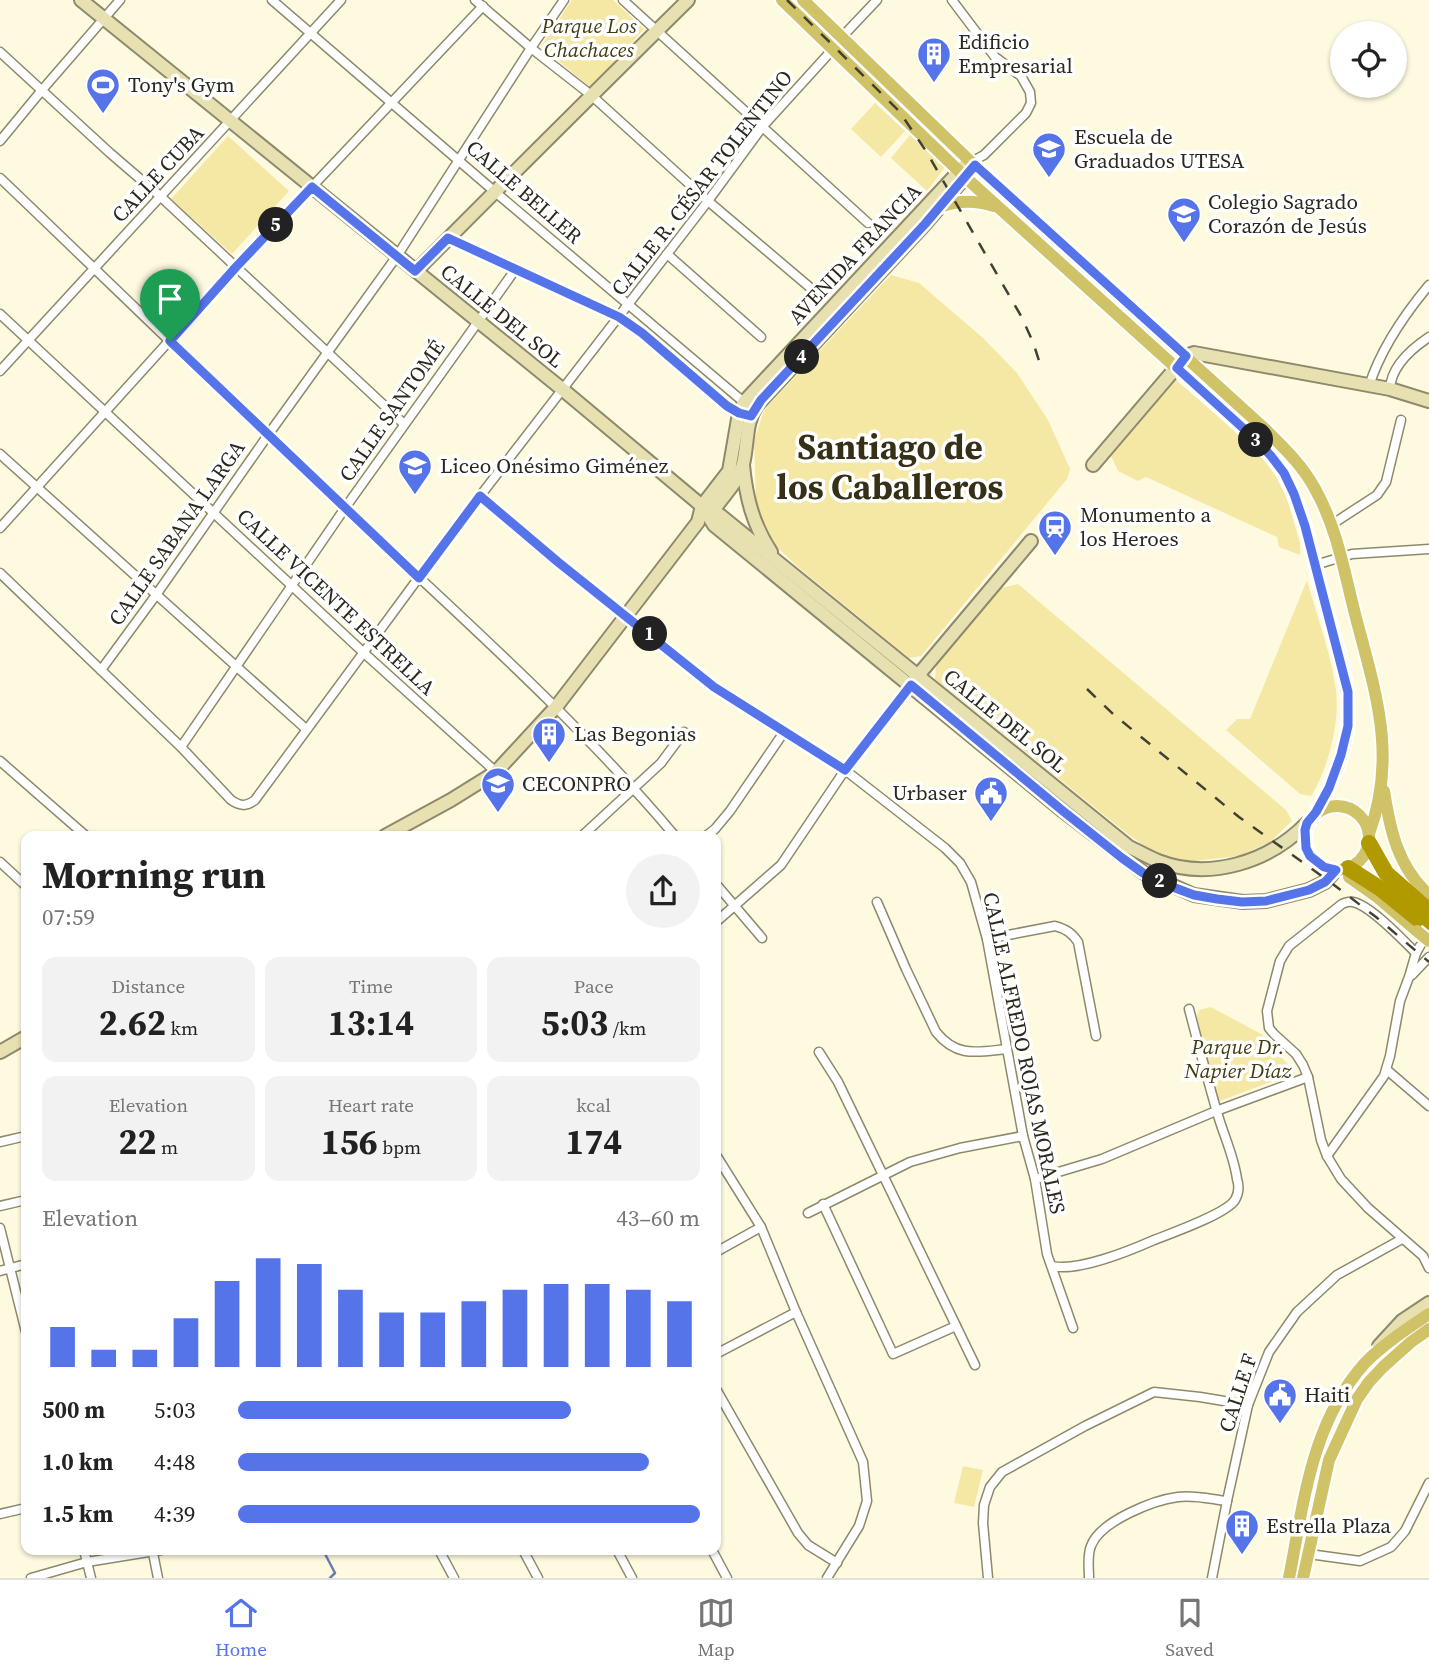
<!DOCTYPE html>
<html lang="en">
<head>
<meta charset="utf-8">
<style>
	body { margin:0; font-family:"Source Serif 4",serif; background:#f2f2f2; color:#222; height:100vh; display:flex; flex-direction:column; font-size:26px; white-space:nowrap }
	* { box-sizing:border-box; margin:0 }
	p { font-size:23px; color:#767676 }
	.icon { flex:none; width:38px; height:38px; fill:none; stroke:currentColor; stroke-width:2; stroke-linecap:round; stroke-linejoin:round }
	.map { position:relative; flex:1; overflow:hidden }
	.details { position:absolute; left:21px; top:831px; width:700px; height:724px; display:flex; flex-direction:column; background:#fff; border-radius:14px; box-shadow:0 2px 5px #0004 }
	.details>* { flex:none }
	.fabs { position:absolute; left:1330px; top:21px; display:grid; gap:14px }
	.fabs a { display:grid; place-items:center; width:77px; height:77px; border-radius:50%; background:#fff; box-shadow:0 2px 5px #0004; font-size:35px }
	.pin { position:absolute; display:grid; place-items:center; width:60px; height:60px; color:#fff; margin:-72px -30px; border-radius:50% 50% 50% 0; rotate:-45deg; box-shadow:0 0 7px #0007 }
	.pin .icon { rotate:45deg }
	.km { position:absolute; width:35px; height:35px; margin:-18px; border-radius:50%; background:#222; color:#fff; font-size:19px; line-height:35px; text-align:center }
	.round { display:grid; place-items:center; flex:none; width:74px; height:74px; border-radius:37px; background:#f2f2f2 }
	.head { display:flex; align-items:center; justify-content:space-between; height:119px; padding:0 21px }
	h1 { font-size:38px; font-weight:700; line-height:52px }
	.figures { display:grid; grid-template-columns:repeat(3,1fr); gap:10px; height:119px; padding:7px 21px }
	.figures div { display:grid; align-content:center; border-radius:14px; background:#f2f2f2; text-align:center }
	.figures b { font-size:35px; font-weight:700 }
	.figures small { font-size:19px; font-weight:400 }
	.figures p { font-size:19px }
	.chart { height:196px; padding:14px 21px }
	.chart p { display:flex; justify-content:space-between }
	.chart svg { width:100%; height:126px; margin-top:7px; stroke:#5674e9; stroke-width:6 }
	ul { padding:0 21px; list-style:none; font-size:23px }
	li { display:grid; grid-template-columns:112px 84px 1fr; align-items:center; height:52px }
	li i { height:18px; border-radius:9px; background:#5674e9 }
	.tab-bar { display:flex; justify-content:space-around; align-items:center; height:98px; border-top:2px solid #e0e0e0; background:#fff; font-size:19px; color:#767676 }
	.tab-bar a { display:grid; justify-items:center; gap:4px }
	.tab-bar .selected { color:#5674e9 }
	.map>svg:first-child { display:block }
	.green { fill:#f4e8a4 }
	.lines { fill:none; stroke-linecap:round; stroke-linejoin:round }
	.stream { stroke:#6b7eb4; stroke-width:2.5 }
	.minor-casing { stroke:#8e896c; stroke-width:11 }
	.secondary-casing { stroke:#8e896c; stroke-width:16 }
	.primary-casing { stroke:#fff; stroke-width:16 }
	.motorway-casing { stroke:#fff; stroke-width:19 }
	.minor { stroke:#fff; stroke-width:8 }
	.secondary { stroke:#e7e1b2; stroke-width:12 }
	.primary { stroke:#d0c266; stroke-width:12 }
	.motorway { stroke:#b09a00; stroke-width:16 }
	.rail { stroke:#434033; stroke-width:2.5; stroke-dasharray:12 12; stroke-linecap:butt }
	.primary-bridge-casing { stroke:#fff; stroke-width:16; stroke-linecap:butt }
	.primary-bridge { stroke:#d0c266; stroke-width:12 }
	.route-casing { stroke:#fff; stroke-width:14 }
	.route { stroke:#5674e9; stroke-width:9 }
	.labels { text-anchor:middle; stroke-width:7; stroke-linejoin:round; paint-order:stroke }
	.park-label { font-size:21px; font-style:italic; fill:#433b10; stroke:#fff }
	.poi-label { font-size:21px; fill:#2b291d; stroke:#fff; text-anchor:start }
	.street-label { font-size:21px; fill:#2b291d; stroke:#fff }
	.town-label { font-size:35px; font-weight:bold; fill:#353016; stroke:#fff }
</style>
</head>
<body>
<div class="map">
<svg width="1429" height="1578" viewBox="0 0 1429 1578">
	<rect width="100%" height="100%" fill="#fefae0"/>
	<!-- green -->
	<g class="green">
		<path d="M572 0H613L644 29 591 88 541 46Z"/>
		<path d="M875 103 905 131 881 157 851 129Z"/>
		<path d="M911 134 946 166 927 191 891 158Z"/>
		<path d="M228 136 289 191 232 254 171 199Z"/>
		<path d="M891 275 919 283 983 338 1017 373 1048 420 1070 469 1067 479 921 656 909 658 798 567 779 549 763 525 756 499 754 441 764 410Z"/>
		<path d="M1176 380 1251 445 1272 470 1285 492 1300 543V555L1279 547 1277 537 1146 477 1138 481 1118 471 1111 456Z"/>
		<path d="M1307 580C1316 614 1332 656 1336 691 1340 723 1328 769 1311 796L1300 794 1226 730 1237 719H1250Z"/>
		<path d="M1018 584 1286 810 1292 821 1270 842 1239 856 1194 861 1158 855 1129 835 935 679 936 666 1001 588Z"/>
		<path d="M1211 1007 1263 1035 1295 1073 1217 1102 1192 1030 1199 1010Z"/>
		<path d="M963 1466 983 1470 974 1507 954 1503Z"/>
	</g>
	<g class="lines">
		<!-- stream -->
		<path class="stream" d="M323 1550 335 1573 330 1578"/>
		<!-- minor casing -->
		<g class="minor-casing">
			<g id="minor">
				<path d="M272 0 494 191 746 404"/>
				<path d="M475 0 531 48 591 95 708 201 813 290"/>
				<path d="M623 0 868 223"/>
				<path d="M952 0 995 57 1021 76 1030 92 1031 103 1026 113 984 155 971 162"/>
				<path d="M841 38 877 0"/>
				<path d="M0 52 110 153 160 196 404 424"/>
				<path d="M0 141 42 90 120 0"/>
				<path d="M0 178C115 288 229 399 345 508 458 615 575 717 675 836"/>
				<path d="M448 238 619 317 642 333 727 406 743 414"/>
				<path d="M667 254 761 337"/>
				<path d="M0 314 364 653 496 772"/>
				<path d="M0 371 341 0"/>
				<path d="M1369 386C1381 348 1404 315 1429 285"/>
				<path d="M1390 389C1391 366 1411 349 1429 337"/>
				<path d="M0 454 306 729"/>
				<path d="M480 496 558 562 714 687 845 770 945 848 960 863 971 882 987 939 1023 1136 1035 1179 1047 1254 1073 1328"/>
				<path d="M1331 525 1377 495 1386 482 1401 420"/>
				<path d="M0 528 236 267 483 6"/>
				<path d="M1315 565 1352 554 1429 549"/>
				<path d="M0 573 181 747 231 800C240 806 246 807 255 800L453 531 708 201 763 126 833 49"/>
				<path d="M101 670 156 595 268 435 397 256 531 48 564 0"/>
				<path d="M181 747 345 508 515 270"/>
				<path d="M0 761 86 836"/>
				<path d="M582 836 661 763 684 732"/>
				<path d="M706 836 715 829 730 811 784 732"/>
				<path d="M0 862 26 886"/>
				<path d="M716 884 762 938"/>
				<path d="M877 902 906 969 936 1032C957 1058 977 1052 1007 1049"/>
				<path d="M716 922 781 865 845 770 911 685"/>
				<path d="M987 939 1055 926C1066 929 1072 933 1078 942L1096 1036"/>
				<path d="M1416 953C1403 940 1370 905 1353 902 1348 901 1347 902 1342 904L1289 946 1280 961 1267 1011 1269 1028 1274 1034 1296 1054 1303 1065 1308 1077 1321 1140 1327 1156 1341 1179 1368 1208 1423 1256 1429 1268"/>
				<path d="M1412 975 1429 957"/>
				<path d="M819 1052 838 1082 975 1365"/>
				<path d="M1387 1070 1429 1106"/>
				<path d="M0 1142 26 1136"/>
				<path d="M716 1155 761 1227 796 1312 863 1462 867 1501 859 1526 827 1578"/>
				<path d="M1327 1156 1384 1076 1390 1056 1400 1001 1409 977 1416 953 1420 946"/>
				<path d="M1035 1179 1102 1159 1216 1111 1308 1077"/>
				<path d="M823 1204 893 1354 956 1326"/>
				<path d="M0 1206 26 1200"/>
				<path d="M808 1213 910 1162 960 1148 1023 1136"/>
				<path d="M0 1228 26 1332"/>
				<path d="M716 1252 761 1227"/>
				<path d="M1052 1266C1077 1272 1129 1251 1154 1240 1172 1233 1226 1214 1235 1200 1239 1193 1239 1185 1237 1179 1234 1156 1223 1134 1217 1112 1207 1078 1198 1043 1189 1009"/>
				<path d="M0 1271 26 1264"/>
				<path d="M716 1354 796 1312"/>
				<path d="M716 1389 798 1533 808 1545 837 1563"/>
				<path d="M0 1514 26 1508"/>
				<path d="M84 1550 91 1578"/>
				<path d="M439 1550 454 1578"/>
				<path d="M523 1550 538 1578"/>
				<path d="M617 1550 632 1578"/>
				<path d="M712 1550 727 1578"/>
				<path d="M153 1553 158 1578"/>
				<path d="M1309 1554 1360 1561 1391 1547 1405 1531 1429 1483"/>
				<path d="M31 1578 87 1562 161 1550"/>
				<path d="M988 1578 983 1523 984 1505 990 1487 1002 1472 1085 1426 1154 1392 1200 1397 1248 1405"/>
				<path d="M1089 1578C1089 1568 1087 1555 1091 1546 1100 1521 1154 1500 1178 1497 1195 1495 1210 1499 1227 1501"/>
				<path d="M1212 1578 1227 1501 1248 1405 1269 1352 1297 1312 1337 1275 1402 1239"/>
			</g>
		</g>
		<!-- secondary casing -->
		<g class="secondary-casing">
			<g id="secondary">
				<path d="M81 0 562 389 702 506 714 525 1063 811 1144 873 1194 895 1243 902 1266 901 1309 890 1325 882 1336 870"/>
				<path d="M416 271C506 180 597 90 688 0"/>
				<path d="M743 465C746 497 753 525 771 552"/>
				<path d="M1093 465 1186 356 1194 353 1390 389 1429 401"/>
				<path d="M702 506 713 510 721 516 1129 847C1138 851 1148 857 1158 861 1210 881 1269 862 1307 823"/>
				<path d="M710 515C720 499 738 483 743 464 748 444 745 423 757 405L925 224 971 170"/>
				<path d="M915 679 1031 541"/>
				<path d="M385 836 451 800 496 772 556 707 698 522 702 506 729 471 738 419 744 402 965 165"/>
				<path d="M0 1052 26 1037"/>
				<path d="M1379 1346 1402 1321 1429 1303"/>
			</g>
		</g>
		<!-- primary casing -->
		<g class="primary-casing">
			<g id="primary">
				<path d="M782 0 965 177 1255 439C1266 451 1278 462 1285 476 1305 514 1313 557 1323 598 1334 637 1351 682 1348 723 1346 754 1331 785 1316 812"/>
				<path d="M803 0 971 162 1266 430C1284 448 1302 465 1314 487 1337 527 1344 571 1355 614 1375 691 1398 755 1369 834"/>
				<path d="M940 207C958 200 975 200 994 206"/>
				<path d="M1384 791C1390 830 1398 867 1429 895"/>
				<circle cx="1337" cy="838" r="32"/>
				<path d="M1349 877 1376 896 1417 931"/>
				<path d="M1289 1578C1304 1502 1311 1423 1365 1363 1381 1346 1409 1327 1429 1314"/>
				<path d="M1303 1578 1329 1460 1357 1399 1369 1382 1383 1367 1411 1342 1429 1329"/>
			</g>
		</g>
		<!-- motorway casing -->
		<g class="motorway-casing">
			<g id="motorway">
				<path d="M1369 843 1386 873 1429 911"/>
				<path d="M1348 868 1381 889 1429 928"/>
			</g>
		</g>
		<!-- minor -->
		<use href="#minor" class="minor"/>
		<!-- secondary -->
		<use href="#secondary" class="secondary"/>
		<!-- primary -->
		<use href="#primary" class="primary"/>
		<!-- motorway -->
		<use href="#motorway" class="motorway"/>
		<!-- rail -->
		<g class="rail">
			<path d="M787 0 899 111 926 151 1021 316 1033 342 1041 367"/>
			<path d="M1087 689 1113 714 1239 817 1326 879 1376 917 1429 962"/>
		</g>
		<!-- primary-bridge casing -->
		<g class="primary-bridge-casing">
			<path id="primary-bridge" d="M1417 931 1429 941"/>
		</g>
		<!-- primary-bridge -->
		<use href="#primary-bridge" class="primary-bridge"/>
	</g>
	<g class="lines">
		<!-- route casing -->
		<g class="route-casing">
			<path id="route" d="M975 165 1186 356 1177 368 1255 439 1271 456 1284 473 1294 494 1305 526 1348 692V726L1341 755 1329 788 1316 812 1307 823 1305 830 1306 848 1310 856 1324 867 1336 870 1325 882 1309 890 1266 901 1242 902 1217 899 1194 895 1170 886 1143 873 1122 858 1063 811 911 685 845 770 714 687 558 562 480 496 419 578 170 341 236 267 312 187 415 271 448 238 619 317 642 333 727 406 739 413 751 416 761 400 925 224Z"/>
		</g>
		<!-- route -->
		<use href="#route" class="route"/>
	</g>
	<!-- icons -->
	<defs>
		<g id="building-pin" transform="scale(1.75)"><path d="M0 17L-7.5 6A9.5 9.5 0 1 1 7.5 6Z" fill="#5674e9" stroke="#fff"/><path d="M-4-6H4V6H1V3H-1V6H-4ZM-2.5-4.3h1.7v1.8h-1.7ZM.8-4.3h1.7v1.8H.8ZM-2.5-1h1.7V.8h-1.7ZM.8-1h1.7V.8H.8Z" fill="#fff"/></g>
		<g id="stadium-pin" transform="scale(1.75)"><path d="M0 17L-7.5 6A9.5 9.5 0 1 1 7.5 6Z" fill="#5674e9" stroke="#fff"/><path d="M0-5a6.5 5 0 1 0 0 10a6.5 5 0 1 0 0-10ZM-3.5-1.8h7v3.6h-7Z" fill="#fff"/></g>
		<g id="school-pin" transform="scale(1.75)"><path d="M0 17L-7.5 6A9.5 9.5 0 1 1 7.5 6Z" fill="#5674e9" stroke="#fff"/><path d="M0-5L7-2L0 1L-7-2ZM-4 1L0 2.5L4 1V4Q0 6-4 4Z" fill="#fff"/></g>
		<g id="university-pin" transform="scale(1.75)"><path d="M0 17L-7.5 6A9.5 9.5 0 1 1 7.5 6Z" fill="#5674e9" stroke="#fff"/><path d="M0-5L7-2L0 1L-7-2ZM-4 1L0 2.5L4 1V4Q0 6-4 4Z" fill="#fff"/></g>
		<g id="station-pin" transform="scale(1.75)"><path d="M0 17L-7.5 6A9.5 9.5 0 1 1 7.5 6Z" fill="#5674e9" stroke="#fff"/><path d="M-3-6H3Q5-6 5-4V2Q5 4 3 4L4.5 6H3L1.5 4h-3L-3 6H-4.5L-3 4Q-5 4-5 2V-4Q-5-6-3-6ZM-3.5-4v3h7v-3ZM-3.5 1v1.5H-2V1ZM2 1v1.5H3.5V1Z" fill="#fff"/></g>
		<g id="civic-pin" transform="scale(1.75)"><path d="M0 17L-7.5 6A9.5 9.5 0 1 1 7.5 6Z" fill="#5674e9" stroke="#fff"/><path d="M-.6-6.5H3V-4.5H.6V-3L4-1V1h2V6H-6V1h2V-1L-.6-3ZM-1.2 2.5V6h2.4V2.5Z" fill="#fff"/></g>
	</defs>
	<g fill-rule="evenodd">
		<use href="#building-pin" x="934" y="54"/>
		<use href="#stadium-pin" x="103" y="85"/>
		<use href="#school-pin" x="1049" y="149"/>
		<use href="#university-pin" x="1184" y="214"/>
		<use href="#school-pin" x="415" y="466"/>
		<use href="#station-pin" x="1055" y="527"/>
		<use href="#building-pin" x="549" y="734"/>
		<use href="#school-pin" x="498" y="784"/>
		<use href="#civic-pin" x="991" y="793"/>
		<use href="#civic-pin" x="1280" y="1395"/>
		<use href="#building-pin" x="1242" y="1526"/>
	</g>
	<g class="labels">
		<!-- park labels -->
		<g class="park-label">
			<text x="589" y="33">Parque Los<tspan x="589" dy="24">Chachaces</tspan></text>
			<text x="1238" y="1054">Parque Dr.<tspan x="1238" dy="24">Napier Díaz</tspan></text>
		</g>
		<!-- poi labels -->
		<g class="poi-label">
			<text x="958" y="49">Edificio<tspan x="958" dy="24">Empresarial</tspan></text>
			<text x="128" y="92">Tony's Gym</text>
			<text x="1074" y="144">Escuela de<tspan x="1074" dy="24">Graduados UTESA</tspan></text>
			<text x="1208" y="209">Colegio Sagrado<tspan x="1208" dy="24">Corazón de Jesús</tspan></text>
			<text x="440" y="473">Liceo Onésimo Giménez</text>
			<text x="1080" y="522">Monumento a<tspan x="1080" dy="24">los Heroes</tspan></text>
			<text x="574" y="741">Las Begonias</text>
			<text x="522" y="791">CECONPRO</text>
			<text x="967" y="800" text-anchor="end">Urbaser</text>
			<text x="1304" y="1402">Haiti</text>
			<text x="1266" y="1533">Estrella Plaza</text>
		</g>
		<!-- street labels -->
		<g class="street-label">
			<text transform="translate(158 174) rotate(-47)" y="7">CALLE CUBA</text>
			<text transform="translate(702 183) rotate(-52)" y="7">CALLE R. CÉSAR TOLENTINO</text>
			<text transform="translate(524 192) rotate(41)" y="7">CALLE BELLER</text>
			<text transform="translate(855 254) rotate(-47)" y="7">AVENIDA FRANCIA</text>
			<text transform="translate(502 316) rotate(39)" y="7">CALLE DEL SOL</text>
			<text transform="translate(392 411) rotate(-55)" y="7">CALLE SANTOMÉ</text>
			<text transform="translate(177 533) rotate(-55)" y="7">CALLE SABANA LARGA</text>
			<text transform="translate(336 602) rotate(43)" y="7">CALLE VICENTE ESTRELLA</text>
			<text transform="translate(1005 721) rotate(39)" y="7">CALLE DEL SOL</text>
			<text transform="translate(1024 1053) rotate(78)" y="7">CALLE ALFREDO ROJAS MORALES</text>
			<text transform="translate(1238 1393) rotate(-72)" y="7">CALLE F</text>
		</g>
		<!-- town labels -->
		<g class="town-label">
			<text x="890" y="459">Santiago de<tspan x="890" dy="40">los Caballeros</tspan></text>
		</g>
	</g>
</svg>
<div class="fabs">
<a><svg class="icon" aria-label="locate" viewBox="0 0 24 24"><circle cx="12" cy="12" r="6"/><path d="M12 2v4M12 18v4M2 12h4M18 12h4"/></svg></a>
</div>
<div class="pin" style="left:170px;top:341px;background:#1e9e55"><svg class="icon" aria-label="arrive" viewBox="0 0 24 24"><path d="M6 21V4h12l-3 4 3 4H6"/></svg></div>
<b class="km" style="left:650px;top:634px">1</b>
<b class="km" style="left:1160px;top:881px">2</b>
<b class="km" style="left:1256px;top:440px">3</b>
<b class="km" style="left:802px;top:357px">4</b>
<b class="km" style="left:276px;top:225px">5</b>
<section class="details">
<div class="head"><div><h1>Morning run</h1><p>07:59</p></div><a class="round"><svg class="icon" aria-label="share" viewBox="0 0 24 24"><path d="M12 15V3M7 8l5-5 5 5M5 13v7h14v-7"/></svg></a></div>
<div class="figures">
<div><p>Distance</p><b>2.62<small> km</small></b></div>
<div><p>Time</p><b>13:14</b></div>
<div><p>Pace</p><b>5:03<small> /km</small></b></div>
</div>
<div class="figures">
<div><p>Elevation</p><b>22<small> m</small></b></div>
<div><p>Heart rate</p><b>156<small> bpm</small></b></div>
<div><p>kcal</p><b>174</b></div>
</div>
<div class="chart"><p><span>Elevation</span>43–60 m</p>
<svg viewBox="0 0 160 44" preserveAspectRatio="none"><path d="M5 44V30M15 44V38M25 44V38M35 44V27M45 44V14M55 44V6M65 44V8M75 44V17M85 44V25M95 44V25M105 44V21M115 44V17M125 44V15M135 44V15M145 44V17M155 44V21"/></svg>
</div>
<ul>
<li><b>500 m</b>5:03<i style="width:72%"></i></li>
<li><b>1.0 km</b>4:48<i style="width:89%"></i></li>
<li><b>1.5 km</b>4:39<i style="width:100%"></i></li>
</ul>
</section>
</div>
<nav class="tab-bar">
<a class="selected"><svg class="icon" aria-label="home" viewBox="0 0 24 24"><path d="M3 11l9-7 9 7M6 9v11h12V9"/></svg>Home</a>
<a><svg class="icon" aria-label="map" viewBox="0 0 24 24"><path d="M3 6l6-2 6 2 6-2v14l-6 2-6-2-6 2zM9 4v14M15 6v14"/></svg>Map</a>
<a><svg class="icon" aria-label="saved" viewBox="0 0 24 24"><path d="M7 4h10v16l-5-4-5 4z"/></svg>Saved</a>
</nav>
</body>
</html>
